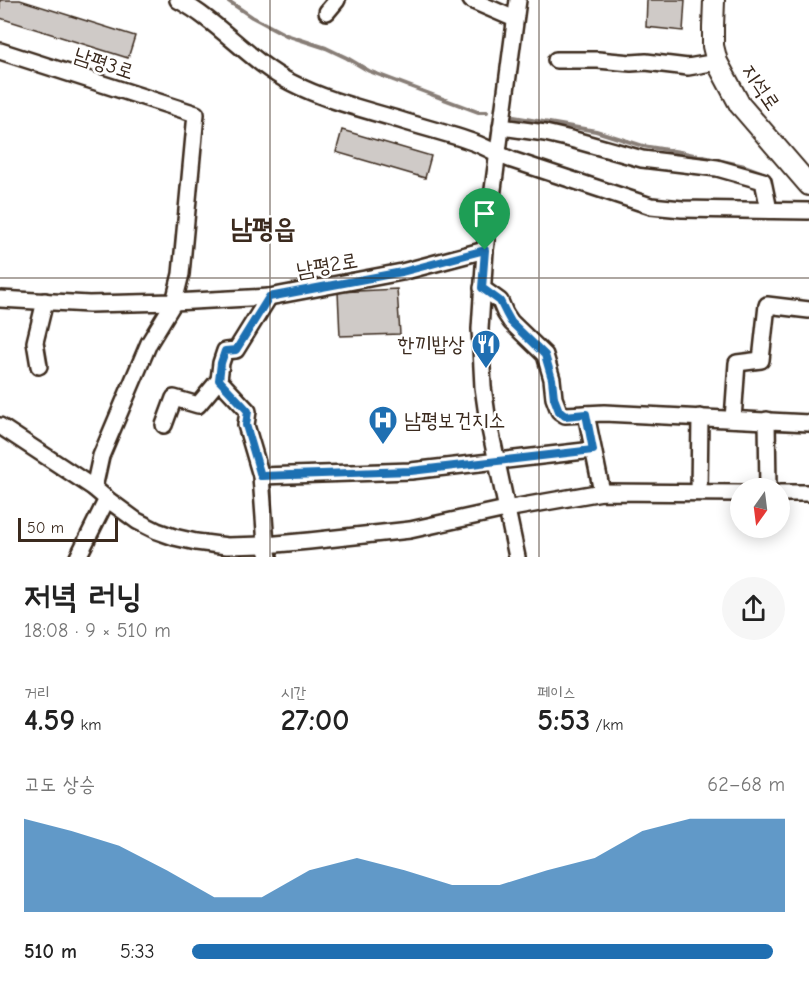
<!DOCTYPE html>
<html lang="ko">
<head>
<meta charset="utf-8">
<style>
	body { margin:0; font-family:"Comic Neue","Poor Story",sans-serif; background:#f6f6f6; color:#222; height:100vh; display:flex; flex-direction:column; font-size:22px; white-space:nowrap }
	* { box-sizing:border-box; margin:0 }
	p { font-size:20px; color:#767676 }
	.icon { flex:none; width:33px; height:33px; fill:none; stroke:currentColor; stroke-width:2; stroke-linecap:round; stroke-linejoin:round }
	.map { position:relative; height:557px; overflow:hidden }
	.drawer { display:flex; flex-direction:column; background:#fff; flex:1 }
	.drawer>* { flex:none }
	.needle { width:39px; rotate:194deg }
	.buttons { position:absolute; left:730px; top:478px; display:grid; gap:12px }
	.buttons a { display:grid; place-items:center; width:60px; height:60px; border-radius:50%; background:#fff; box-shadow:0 3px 15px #0003; font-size:30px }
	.scale { position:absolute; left:18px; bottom:15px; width:100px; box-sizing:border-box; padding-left:6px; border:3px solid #3b2a1e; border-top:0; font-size:16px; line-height:21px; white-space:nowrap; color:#3b2a1e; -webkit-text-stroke:4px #fff; paint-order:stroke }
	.pin { position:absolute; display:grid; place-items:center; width:51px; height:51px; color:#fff; margin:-62px -26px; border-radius:50% 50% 50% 0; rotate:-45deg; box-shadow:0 0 6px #0007 }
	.pin .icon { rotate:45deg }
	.round { display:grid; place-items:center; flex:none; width:63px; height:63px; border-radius:32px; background:#f6f6f6 }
	.headline { display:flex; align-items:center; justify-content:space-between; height:102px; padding:0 24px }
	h1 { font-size:33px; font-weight:800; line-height:45px }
	.figures { display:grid; grid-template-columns:repeat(3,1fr); gap:9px; height:102px; padding:6px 24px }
	.figures div { display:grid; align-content:center }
	.figures b { font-size:30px; font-weight:800 }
	.figures small { font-size:16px; font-weight:400 }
	.figures p { font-size:16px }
	.chart { height:168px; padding:12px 24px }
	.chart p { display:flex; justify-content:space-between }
	.chart svg { width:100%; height:108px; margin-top:6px; fill:#1f6fb2; opacity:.7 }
	ul { padding:0 24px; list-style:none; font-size:20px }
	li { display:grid; grid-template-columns:96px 72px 1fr; align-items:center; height:45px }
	li i { height:15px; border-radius:8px; background:#1f6fb2 }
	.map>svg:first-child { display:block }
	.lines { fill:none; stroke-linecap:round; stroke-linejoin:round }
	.stream { stroke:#887e77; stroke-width:4 }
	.building { fill:#cfcac7; stroke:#3b2a1e; stroke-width:1.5 }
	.minor-casing { stroke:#3b2a1e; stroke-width:20 }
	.major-casing { stroke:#3b2a1e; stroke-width:24 }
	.minor { stroke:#fff; stroke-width:15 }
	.major { stroke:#fff; stroke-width:20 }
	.route-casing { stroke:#fff; stroke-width:12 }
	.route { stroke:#1f6fb2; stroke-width:8 }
	.grid { fill:none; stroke:#3b2a1e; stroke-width:1.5; stroke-opacity:0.55 }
	.labels { text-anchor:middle; stroke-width:5; stroke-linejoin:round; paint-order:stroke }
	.street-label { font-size:21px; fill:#3b2a1e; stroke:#fff }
	.poi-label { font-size:21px; fill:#3b2a1e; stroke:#fff; text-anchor:end }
	.district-label { font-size:27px; font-weight:bold; fill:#3b2a1e; stroke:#fff }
</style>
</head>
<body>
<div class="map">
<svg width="809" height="557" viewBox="0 0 809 557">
	<rect width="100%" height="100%" fill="#fff"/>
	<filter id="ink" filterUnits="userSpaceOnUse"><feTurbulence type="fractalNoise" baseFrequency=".0167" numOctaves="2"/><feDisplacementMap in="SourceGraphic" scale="12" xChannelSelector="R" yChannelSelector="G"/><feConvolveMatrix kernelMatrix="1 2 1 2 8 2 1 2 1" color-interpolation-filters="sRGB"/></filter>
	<g filter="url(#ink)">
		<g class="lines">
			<!-- stream -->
			<g class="stream">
				<path d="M227 0 252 17 286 35 326 48 347 58 369 71 478 112H487"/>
				<path d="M514 117 596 131 643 146 680 152 745 166 761 172"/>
			</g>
		</g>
		<!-- building -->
		<g class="building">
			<path d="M0 0H20L135 36 128 58 0 18Z"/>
			<path d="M647 0H685L683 31 646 27Z"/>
			<path d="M342 130 431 156 425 178 336 152Z"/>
			<path d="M397 289 400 334 340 336 338 292Z"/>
		</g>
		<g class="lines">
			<!-- minor casing -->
			<g class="minor-casing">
				<g id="minor">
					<path d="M178 0C220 22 250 62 292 83 327 101 364 109 400 120 425 128 451 134 475 143 488 148 499 155 512 160L651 206 682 209 809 211"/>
					<path d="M471 0 515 19"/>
					<path d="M327 12 337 0"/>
					<path d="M0 51 196 114 181 274 174 302 149 343 101 456 94 488"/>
					<path d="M556 60H598L631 63 646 62 688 67 717 62"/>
					<path d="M501 127 545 133 571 139 642 159 717 168 763 181 769 210"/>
					<path d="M482 288 500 301 505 313 511 322 545 355 552 379 554 398 559 411 565 415 604 413 809 423"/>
					<path d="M0 299 89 304 174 302 269 297 402 272 485 250"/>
					<path d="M39 366 35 342 45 301"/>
					<path d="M586 414 602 492"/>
					<path d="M733 419 737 363 761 360 767 305 809 310"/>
					<path d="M767 420 768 489"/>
					<path d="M164 425 174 398 198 405 219 380"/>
					<path d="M0 426 94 488 107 499 137 521 157 531 174 537 196 542 227 546 266 545 309 541 410 530 506 509 602 492 741 493"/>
					<path d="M261 476 246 425 248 411 219 380 221 363 225 351 236 350 269 297"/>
					<path d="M699 492 700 417"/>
					<path d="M780 493H809"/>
					<path d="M78 557 107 499"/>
					<path d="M269 557 266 545 261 476 411 471 593 450"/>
					<path d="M517 557 487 415 483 387 480 329 485 250 518 0"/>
				</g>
			</g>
			<!-- major casing -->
			<g class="major-casing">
				<path id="major" d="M714 0 713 27V46L717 62 740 105 809 185"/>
			</g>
			<!-- minor -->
			<use href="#minor" class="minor"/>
			<!-- major -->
			<use href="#major" class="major"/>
		</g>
	</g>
	<g class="lines" filter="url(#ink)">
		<!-- route casing -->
		<g class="route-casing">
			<path id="route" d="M485 250 482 288 500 301 506 313 511 322 545 355 552 379 554 398 559 411 565 416 586 414 593 450 411 471 261 476 246 425 248 411 219 380 221 363 225 351 236 350 269 297 402 272Z"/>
		</g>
		<!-- route -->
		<use href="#route" class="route"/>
	</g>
	<!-- grid -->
	<path class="grid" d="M270 0V557M539 0V557M0 278H809"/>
	<!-- icons -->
	<defs>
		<g id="restaurant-pin" transform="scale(1.5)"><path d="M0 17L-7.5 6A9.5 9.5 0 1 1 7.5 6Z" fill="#1f6fb2" stroke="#fff"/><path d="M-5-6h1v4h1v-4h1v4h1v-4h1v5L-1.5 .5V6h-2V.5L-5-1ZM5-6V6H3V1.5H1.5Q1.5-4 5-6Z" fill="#fff"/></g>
		<g id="hospital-pin" transform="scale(1.5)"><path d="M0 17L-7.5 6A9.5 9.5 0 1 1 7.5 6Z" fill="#1f6fb2" stroke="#fff"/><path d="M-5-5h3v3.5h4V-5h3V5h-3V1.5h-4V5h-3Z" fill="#fff"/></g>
	</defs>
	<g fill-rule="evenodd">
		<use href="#restaurant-pin" x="486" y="344"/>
		<use href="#hospital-pin" x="383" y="420"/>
	</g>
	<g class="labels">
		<!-- street labels -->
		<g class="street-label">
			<text transform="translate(104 63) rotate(18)" y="7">남평3로</text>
			<text transform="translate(761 87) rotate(56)" y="7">지석로</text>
			<text transform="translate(327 265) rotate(-10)" y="7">남평2로</text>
		</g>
		<!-- poi labels -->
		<g class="poi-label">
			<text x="465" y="351">한끼밥상</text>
			<text x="404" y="427" text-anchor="start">남평보건지소</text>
		</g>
		<!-- district labels -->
		<g class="district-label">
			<text x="263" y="237">남평읍</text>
		</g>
	</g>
</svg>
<div class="buttons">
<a><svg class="needle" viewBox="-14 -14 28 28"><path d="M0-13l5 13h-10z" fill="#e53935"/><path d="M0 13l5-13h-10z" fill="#767676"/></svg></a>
</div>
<div class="scale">50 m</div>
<div class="pin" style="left:485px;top:250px;background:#1e9e55"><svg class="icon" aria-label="arrive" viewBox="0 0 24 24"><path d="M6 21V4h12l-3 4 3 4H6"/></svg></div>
</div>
<section class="drawer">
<div class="headline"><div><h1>저녁 러닝</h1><p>18:08 · 9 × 510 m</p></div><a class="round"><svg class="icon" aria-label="share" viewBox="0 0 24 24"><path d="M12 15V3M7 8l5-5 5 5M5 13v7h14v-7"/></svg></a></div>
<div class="figures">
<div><p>거리</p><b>4.59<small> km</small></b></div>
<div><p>시간</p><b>27:00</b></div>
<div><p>페이스</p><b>5:53<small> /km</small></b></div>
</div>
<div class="chart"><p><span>고도 상승</span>62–68 m</p>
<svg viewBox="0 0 160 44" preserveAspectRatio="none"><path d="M0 44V6L10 11L20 17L30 27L40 38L50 38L60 27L70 22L80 27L90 33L100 33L110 27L120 22L130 11L140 6L150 6L160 6V44z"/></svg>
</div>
<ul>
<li><b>510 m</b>5:33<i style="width:98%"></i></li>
</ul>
</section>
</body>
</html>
